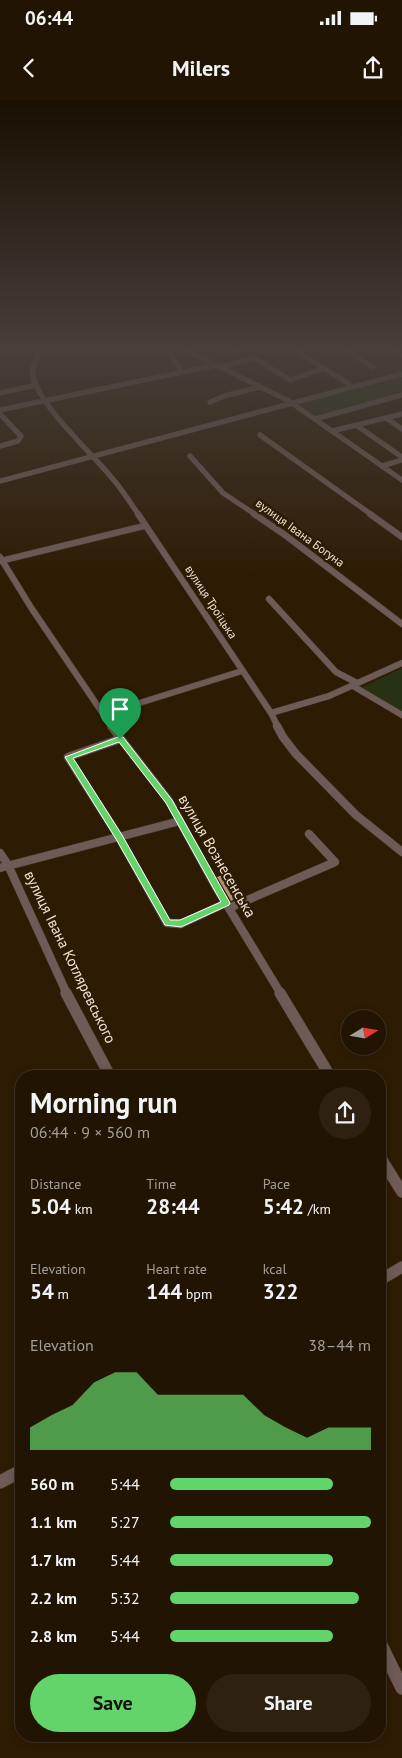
<!DOCTYPE html>
<html lang="en">
<head>
<meta charset="utf-8">
<style>
	body { margin:0; font-family:"PT Sans",sans-serif; background:#2e2112; color:#f1f3f6; height:100vh; display:flex; flex-direction:column; font-size:19px; white-space:nowrap }
	* { box-sizing:border-box; margin:0 }
	p { font-size:16px; color:#a29e9a }
	.icon { flex:none; width:28px; height:28px; fill:none; stroke:currentColor; stroke-width:2; stroke-linecap:round; stroke-linejoin:round }
	.map { position:relative; flex:1; overflow:hidden }
	.sheet { position:absolute; left:15px; top:970px; width:371px; height:672px; display:flex; flex-direction:column; background:#221403; border-radius:20px; box-shadow:0 2px 8px #0003,0 0 0 1px #3f3325 }
	.sheet>* { flex:none }
	.needle { width:32px; rotate:79deg }
	.controls { position:absolute; left:341px; top:910px; display:grid; gap:10px }
	.controls a { display:grid; place-items:center; width:45px; height:45px; border-radius:50%; background:#221403; box-shadow:0 2px 8px #0003,0 0 0 1px #3f3325; font-size:25px }
	.pin { position:absolute; display:grid; place-items:center; width:42px; height:42px; color:#fff; margin:-51px -21px; border-radius:50% 50% 50% 0; rotate:-45deg; box-shadow:0 0 5px #0007 }
	.pin .icon { rotate:45deg }
	.round { display:grid; place-items:center; flex:none; width:52px; height:52px; border-radius:26px; background:#2e2112 }
	.head { display:flex; align-items:center; justify-content:space-between; height:85px; padding:0 15px }
	h1 { font-size:28px; font-weight:600; line-height:38px }
	.metrics { display:grid; grid-template-columns:repeat(3,1fr); gap:8px; height:85px; padding:5px 15px }
	.metrics div { display:grid; align-content:center }
	.metrics b { font-size:21px; font-weight:600 }
	.metrics small { font-size:14px; font-weight:400 }
	.metrics p { font-size:14px }
	.chart { height:140px; padding:10px 15px }
	.chart p { display:flex; justify-content:space-between }
	.chart svg { width:100%; height:90px; margin-top:5px; fill:#63d469; opacity:.7 }
	.button { display:flex; gap:10px; margin-top:auto; padding:10px 15px }
	.button a { flex:1; height:58px; border-radius:30px; background:#63d469; color:#111; font-size:20px; font-weight:600; line-height:58px; text-align:center }
	.button a+a { background:#2e2112; color:#f1f3f6 }
	ul { padding:0 15px; list-style:none; font-size:16px }
	li { display:grid; grid-template-columns:80px 60px 1fr; align-items:center; height:38px }
	li i { height:12px; border-radius:6px; background:#63d469 }
	.status { display:flex; justify-content:space-between; align-items:center; height:35px; padding:0 25px; background:#221403; direction:ltr }
	.status svg { height:14px; fill:currentColor }
	header { display:flex; justify-content:space-between; align-items:center; height:65px; padding:0 15px; background:#221403; font-size:22px; font-weight:600 }
	.map>svg:first-child { display:block }
	.green { fill:#273212 }
	.building { fill:#b19372 }
	.lines { fill:none; stroke-linecap:round; stroke-linejoin:round }
	.minor-far4-casing { stroke:#493721; stroke-width:5.5 }
	.minor-far3-casing { stroke:#493721; stroke-width:7 }
	.minor-far2-casing { stroke:#493721; stroke-width:9 }
	.minor-far1-casing { stroke:#493721; stroke-width:12 }
	.minor-casing { stroke:#493721; stroke-width:14 }
	.minor-far4 { stroke:#6e5b57; stroke-width:5 }
	.minor-far3 { stroke:#6e5b57; stroke-width:6 }
	.minor-far2 { stroke:#6e5b57; stroke-width:8 }
	.minor-far1 { stroke:#6e5b57; stroke-width:11 }
	.minor { stroke:#6e5b57; stroke-width:13 }
	.route { fill:#63d469; stroke:#fff; fill-rule:evenodd }
	.labels { text-anchor:middle; stroke-width:5; stroke-linejoin:round; paint-order:stroke }
	.far-street-label { font-size:12px; fill:#efe2d4; stroke:#2e1b04 }
	.street-label { font-size:15px; fill:#efe2d4; stroke:#2e1b04 }
</style>
</head>
<body>
<div class="status"><b>06:44</b><svg viewBox="0 0 49 12"><path d="M0 12V9h3v3zM5 12V6h3v6zM10 12V3h3v9zM15 12V0h3v12zM26 1h20v11H26zM47 4h2v5h-2z"/></svg></div>
<header><svg class="icon" aria-label="back" viewBox="0 0 24 24"><path d="M15 5l-7 7 7 7"/></svg>Milers<svg class="icon" aria-label="share" viewBox="0 0 24 24"><path d="M12 15V3M7 8l5-5 5 5M5 13v7h14v-7"/></svg></header>
<div class="map">
<svg width="402" height="1658" viewBox="0 0 402 1658">
	<rect width="100%" height="100%" fill="#2e1b04"/>
	<!-- green -->
	<g class="green">
		<path d="M402 276V294L362 305 358 303 346 307 349 309 314 317 299 306 304 302Z"/>
		<path d="M402 568V612L361 588Z"/>
	</g>
	<!-- building -->
	<path class="building" d="M225 774 229 780 233 779 243 795 231 801 217 777Z"/>
	<g class="lines">
		<!-- minor-far4 casing -->
		<g class="minor-far4-casing">
			<g id="minor-far4">
				<path d="M42 247C38 255 31 266 33 276 39 306 92 353 112 378 122 389 130 403 139 415"/>
				<path d="M113 247 117 254"/>
				<path d="M164 247 179 267 180 272"/>
				<path d="M179 247 289 301 402 380"/>
				<path d="M225 247 231 251 248 247"/>
				<path d="M290 247 349 284"/>
				<path d="M341 247 373 267"/>
				<path d="M389 247 402 255"/>
				<path d="M220 267 255 258 290 280 325 268"/>
				<path d="M0 293 36 285"/>
				<path d="M210 302 224 296 260 287"/>
				<path d="M0 310 216 265"/>
				<path d="M0 314 21 336 18 341 0 346"/>
				<path d="M386 318 402 329"/>
				<path d="M315 319 402 295"/>
				<path d="M356 325 402 357"/>
				<path d="M332 331 402 314"/>
				<path d="M260 335 372 415"/>
				<path d="M190 356 223 393 256 415"/>
				<path d="M382 366 402 360"/>
				<path d="M0 381 402 274"/>
			</g>
		</g>
		<!-- minor-far3 casing -->
		<g class="minor-far3-casing">
			<g id="minor-far3">
				<path d="M138 414 271 613 278 627"/>
				<path d="M254 414 285 435 402 524"/>
				<path d="M370 414 402 437"/>
				<path d="M0 457 32 509 112 627"/>
				<path d="M0 461 144 426"/>
				<path d="M269 499 336 572 357 583"/>
				<path d="M353 586 402 615"/>
				<path d="M271 613 329 596 402 563"/>
				<path d="M104 614 242 571"/>
			</g>
		</g>
		<!-- minor-far2 casing -->
		<g class="minor-far2-casing">
			<g id="minor-far2">
				<path d="M111 626 169 701 216 787 281 894"/>
				<path d="M277 626 283 637 296 654 356 715 402 752"/>
				<path d="M120 639 68 657 119 737 167 823 181 824 226 803"/>
				<path d="M0 753 8 765 67 894"/>
				<path d="M0 768 180 721"/>
				<path d="M229 808 335 762 309 734"/>
			</g>
		</g>
		<!-- minor-far1 casing -->
		<g class="minor-far1-casing">
			<g id="minor-far1">
				<path d="M66 893 110 976"/>
				<path d="M280 893 330 976"/>
				<path d="M380 1057 402 1092"/>
				<path d="M380 1180 402 1167"/>
			</g>
		</g>
		<!-- minor casing -->
		<g class="minor-casing">
			<g id="minor">
				<path d="M0 1382 21 1371"/>
				<path d="M380 1543 402 1588"/>
			</g>
		</g>
		<!-- minor-far4 -->
		<use href="#minor-far4" class="minor-far4"/>
		<!-- minor-far3 -->
		<use href="#minor-far3" class="minor-far3"/>
		<!-- minor-far2 -->
		<use href="#minor-far2" class="minor-far2"/>
		<!-- minor-far1 -->
		<use href="#minor-far1" class="minor-far1"/>
		<!-- minor -->
		<use href="#minor" class="minor"/>
	</g>
	<!-- sky -->
	<linearGradient id="sky" x2="0" y2="1"><stop stop-color="#190f02"/><stop offset="0.52" stop-color="#463f3a"/><stop offset="1" stop-color="#463f3a" stop-opacity="0"/></linearGradient>
	<rect width="402" height="479" fill="url(#sky)"/>
	<!-- route -->
	<path class="route" d="M118 637H123L172 700 230 803 229 805 181 827 165 825 116 739 65 657ZM119 642 166 703 221 802 180 820H170L122 735 73 658Z"/>
	<g class="labels">
		<!-- far-street labels -->
		<g class="far-street-label">
			<text transform="translate(300 433) rotate(36)" y="4">вулиця Івана Богуна</text>
			<text transform="translate(211 502) rotate(57)" y="4">вулиця Троїцька</text>
		</g>
		<!-- street labels -->
		<g class="street-label">
			<text transform="translate(217 756) rotate(60)" y="5">вулиця Вознесенська</text>
			<text transform="translate(70 857) rotate(64)" y="5">вулиця Івана Котляревського</text>
		</g>
	</g>
</svg>
<div class="controls">
<a><svg class="needle" viewBox="-14 -14 28 28"><path d="M0-13l5 13h-10z" fill="#e53935"/><path d="M0 13l5-13h-10z" fill="#a29e9a"/></svg></a>
</div>
<div class="pin" style="left:120px;top:639px;background:#1e9e55"><svg class="icon" aria-label="arrive" viewBox="0 0 24 24"><path d="M6 21V4h12l-3 4 3 4H6"/></svg></div>
<section class="sheet">
<div class="head"><div><h1>Morning run</h1><p>06:44 · 9 × 560 m</p></div><a class="round"><svg class="icon" aria-label="share" viewBox="0 0 24 24"><path d="M12 15V3M7 8l5-5 5 5M5 13v7h14v-7"/></svg></a></div>
<div class="metrics">
<div><p>Distance</p><b>5.04<small> km</small></b></div>
<div><p>Time</p><b>28:44</b></div>
<div><p>Pace</p><b>5:42<small> /km</small></b></div>
</div>
<div class="metrics">
<div><p>Elevation</p><b>54<small> m</small></b></div>
<div><p>Heart rate</p><b>144<small> bpm</small></b></div>
<div><p>kcal</p><b>322</b></div>
</div>
<div class="chart"><p><span>Elevation</span>38–44 m</p>
<svg viewBox="0 0 160 44" preserveAspectRatio="none"><path d="M0 44V33L10 27L20 22L30 11L40 6L50 6L60 17L70 17L80 17L90 17L100 17L110 27L120 33L130 38L140 33L150 33L160 33V44z"/></svg>
</div>
<ul>
<li><b>560 m</b>5:44<i style="width:81%"></i></li>
<li><b>1.1 km</b>5:27<i style="width:100%"></i></li>
<li><b>1.7 km</b>5:44<i style="width:81%"></i></li>
<li><b>2.2 km</b>5:32<i style="width:94%"></i></li>
<li><b>2.8 km</b>5:44<i style="width:81%"></i></li>
</ul>
<div class="button"><a>Save</a><a>Share</a></div>
</section>
</div>
</body>
</html>
